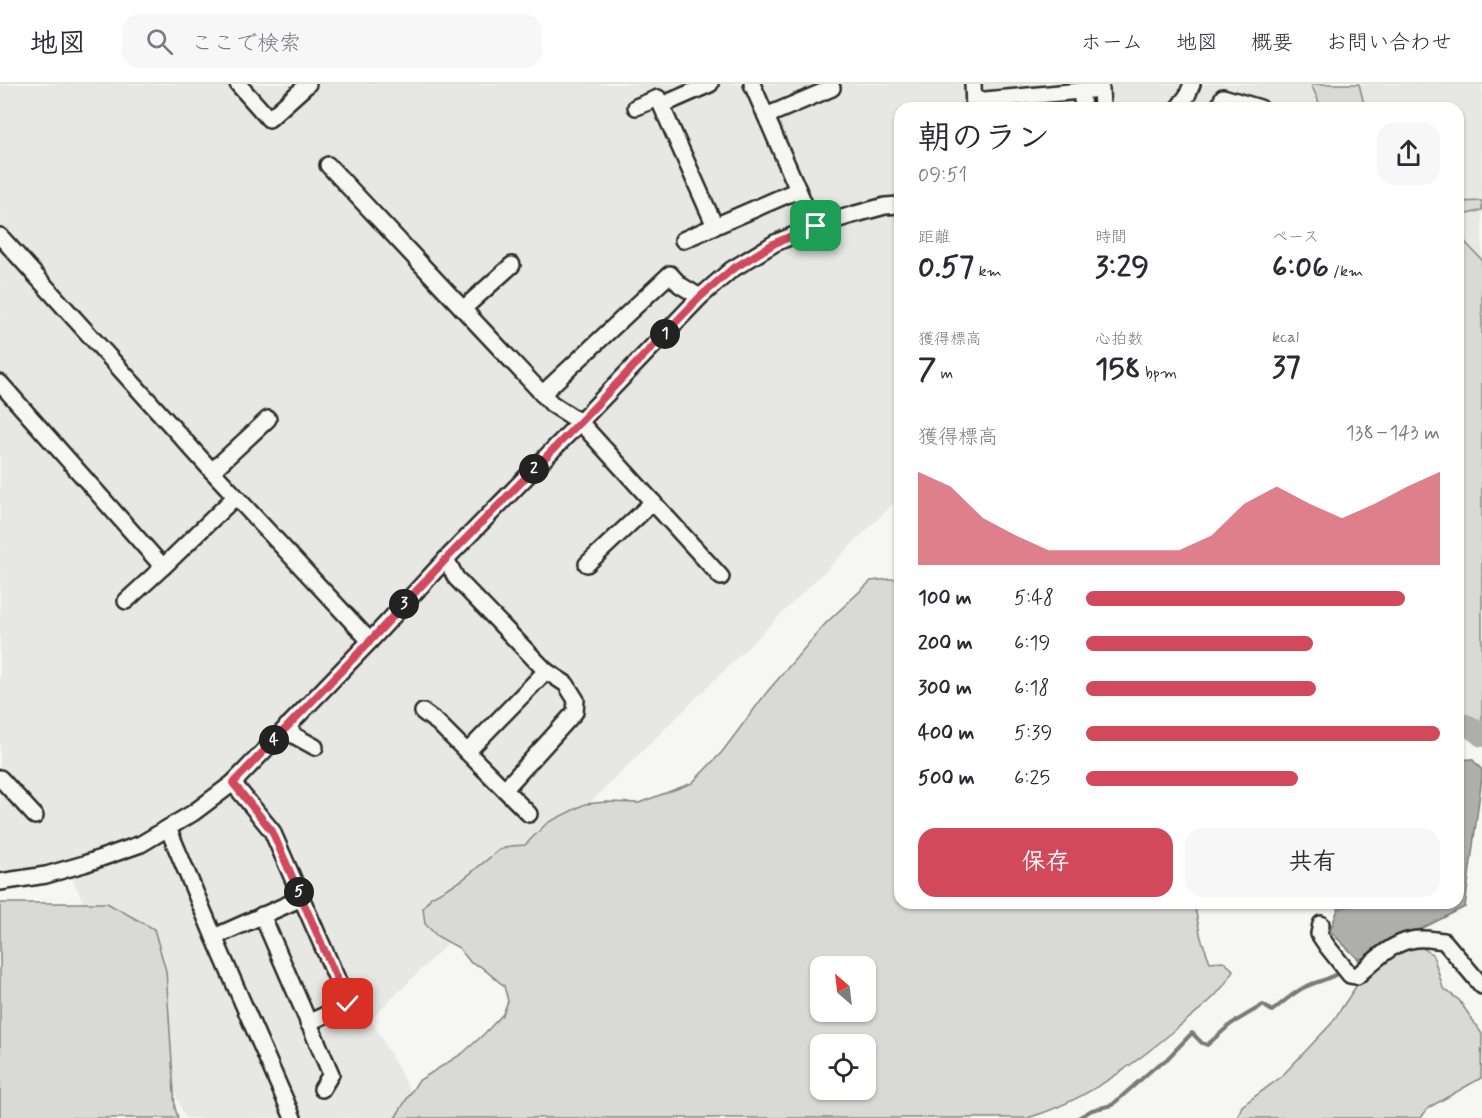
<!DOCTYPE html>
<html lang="ja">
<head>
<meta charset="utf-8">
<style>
	body { margin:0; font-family:Mynerve,"Klee One",sans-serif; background:#f7f7f7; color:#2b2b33; height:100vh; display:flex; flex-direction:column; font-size:22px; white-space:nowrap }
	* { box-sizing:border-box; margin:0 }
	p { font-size:20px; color:#7c7c81 }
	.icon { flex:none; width:33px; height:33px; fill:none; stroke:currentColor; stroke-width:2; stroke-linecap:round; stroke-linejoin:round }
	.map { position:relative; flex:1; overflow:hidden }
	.panel { position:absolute; left:894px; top:18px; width:570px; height:807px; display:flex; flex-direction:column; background:#fff; border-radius:18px; box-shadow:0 2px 4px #0004 }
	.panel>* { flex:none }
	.needle { width:39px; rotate:332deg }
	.fabs { position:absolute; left:810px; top:872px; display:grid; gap:12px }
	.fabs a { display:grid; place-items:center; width:66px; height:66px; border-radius:12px; background:#fff; box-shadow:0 2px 4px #0004; font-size:30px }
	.pin { position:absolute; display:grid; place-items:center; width:51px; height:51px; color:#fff; margin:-26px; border-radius:12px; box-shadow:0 3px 9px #0006 }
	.km { position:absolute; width:30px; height:30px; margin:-15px; border-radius:50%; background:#222; color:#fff; font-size:16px; line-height:30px; text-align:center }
	.round { display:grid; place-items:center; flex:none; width:63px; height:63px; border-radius:18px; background:#f7f7f7 }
	.head { display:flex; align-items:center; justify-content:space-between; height:102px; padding:0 24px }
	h1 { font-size:33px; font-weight:700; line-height:45px }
	.figures { display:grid; grid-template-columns:repeat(3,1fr); gap:9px; height:102px; padding:6px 24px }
	.figures div { display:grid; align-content:center }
	.figures b { font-size:30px; font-weight:700 }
	.figures small { font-size:16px; font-weight:400 }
	.figures p { font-size:16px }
	.chart { height:168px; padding:12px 24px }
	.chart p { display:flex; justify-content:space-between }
	.chart svg { width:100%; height:108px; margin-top:6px; fill:#d1495b; opacity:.7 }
	.button { display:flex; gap:12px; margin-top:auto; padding:12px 24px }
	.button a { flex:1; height:69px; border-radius:18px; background:#d1495b; color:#fff; font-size:24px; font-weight:700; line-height:69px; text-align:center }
	.button a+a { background:#f7f7f7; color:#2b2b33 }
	ul { padding:0 24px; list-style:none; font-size:20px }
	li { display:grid; grid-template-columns:96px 72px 1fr; align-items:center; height:45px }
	li i { height:15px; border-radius:8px; background:#d1495b }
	header { display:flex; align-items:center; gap:36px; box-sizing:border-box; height:84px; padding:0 30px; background:#fff; border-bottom:2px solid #e1e1e2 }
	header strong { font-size:28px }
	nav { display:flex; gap:33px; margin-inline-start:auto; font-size:21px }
	.search { width:420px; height:54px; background:#f7f7f7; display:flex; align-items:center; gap:15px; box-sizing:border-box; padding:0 21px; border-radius:18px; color:#7c7c81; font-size:22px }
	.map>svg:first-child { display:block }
	.built { fill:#e7e7e3 }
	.green { fill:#d9d9d5; stroke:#828280; stroke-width:1.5; fill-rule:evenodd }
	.water { fill:#aeaeab; stroke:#7a7a78; stroke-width:1.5 }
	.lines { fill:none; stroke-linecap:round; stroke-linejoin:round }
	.stream { stroke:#7a7a78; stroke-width:4 }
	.river { stroke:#aeaeab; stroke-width:22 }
	.minor-casing { stroke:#2b2b2b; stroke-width:20 }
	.minor { stroke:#f6f6f2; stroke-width:15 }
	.route-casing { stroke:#fff; stroke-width:12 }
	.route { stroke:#d1495b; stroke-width:8 }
</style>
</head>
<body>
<header>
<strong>地図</strong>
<div class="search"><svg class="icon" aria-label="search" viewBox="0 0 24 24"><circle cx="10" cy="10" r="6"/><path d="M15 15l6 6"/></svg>ここで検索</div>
<nav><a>ホーム</a><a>地図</a><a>概要</a><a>お問い合わせ</a></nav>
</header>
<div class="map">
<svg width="1482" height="1034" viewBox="0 0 1482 1034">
	<rect width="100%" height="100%" fill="#f6f6f2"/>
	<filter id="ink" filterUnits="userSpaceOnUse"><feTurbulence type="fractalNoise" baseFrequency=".0167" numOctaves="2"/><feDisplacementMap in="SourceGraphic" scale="12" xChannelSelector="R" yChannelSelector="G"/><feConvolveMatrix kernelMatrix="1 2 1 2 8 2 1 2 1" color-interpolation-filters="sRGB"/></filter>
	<g filter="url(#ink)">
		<!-- built -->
		<path class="built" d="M0 0H1482V231L1458 239V24H900V413L371 935 425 1034H186L65 780 0 793Z"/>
		<!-- green -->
		<g class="green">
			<path d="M1311 0H1359L1365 24H1320L1318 16Z"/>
			<path d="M1482 117V126L1468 130 1460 135 1465 158 1482 176V639L1458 643V118Z"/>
			<path d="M900 494V819H1194L1201 854 1210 878 1223 877 1233 886C1223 908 1205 921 1187 936 1140 976 1087 1017 1027 1034H395L418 997 463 969 484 950 503 930 508 917 504 902 480 882 471 879 459 864 437 852 425 840 423 824 431 813 462 796 499 766 511 762 525 761 547 739 585 720 606 718 639 719 692 699 722 668 767 608 826 539 871 497ZM820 882H866V927H820ZM820 960H866V1005H820Z"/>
			<path d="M0 819H107L154 845 166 887 175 1024 178 1034H0Z"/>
			<path d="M1385 859H1403L1420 862 1433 871 1443 904 1459 916 1482 950 1481 994 1428 1024 1421 1034H1237L1242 1022 1281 993 1331 940Z"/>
		</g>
		<!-- water -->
		<path class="water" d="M1472 675 1482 686V693L1465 823 1359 876 1330 847 1338 825 1355 821V819H1458V676Z"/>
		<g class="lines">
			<!-- stream -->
			<path class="stream" d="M1078 1034 1092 1026 1112 1021 1155 983 1166 976 1192 949 1202 959 1207 961 1231 940 1263 921 1272 927C1282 919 1292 910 1303 904 1316 897 1331 896 1343 886"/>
			<!-- river -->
			<path class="river" d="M1458 640C1468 639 1475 646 1482 652"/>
			<!-- minor casing -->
			<g class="minor-casing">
				<g id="minor">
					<path d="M238 0 269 35 308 0"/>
					<path d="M752 0 805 122 816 142"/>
					<path d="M973 0 974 24"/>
					<path d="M1081 7 1083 24"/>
					<path d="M974 17 1101 5 1102 24"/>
					<path d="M662 21 710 0"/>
					<path d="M636 23 658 14 715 142"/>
					<path d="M1178 24 1187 12 1192 0"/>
					<path d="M1219 24 1223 13 1260 24"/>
					<path d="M766 32 832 4 830 0"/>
					<path d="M328 81 552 320 580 338 721 493"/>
					<path d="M0 152 212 387 370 557"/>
					<path d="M683 156 798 106"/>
					<path d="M463 225 512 181"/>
					<path d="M0 299 163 483"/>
					<path d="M542 310 670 190 680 201 700 213"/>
					<path d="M212 387 268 335"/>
					<path d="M446 475 456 494 546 587 467 668"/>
					<path d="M587 480 653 418"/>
					<path d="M126 517 163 483 235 413"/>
					<path d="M423 628 438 639 529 730"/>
					<path d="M287 642 295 652 315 663"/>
					<path d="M0 694 35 732"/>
					<path d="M233 699 272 747 348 920 308 939"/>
					<path d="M505 705 575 628 576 616 566 600 546 587"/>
					<path d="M168 744 214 853 293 1034"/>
					<path d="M0 798 46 791 84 780 141 760 193 729 233 699 370 557 446 475 580 338 700 213 731 186 775 159 816 142 852 131 885 122 900 121"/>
					<path d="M262 831 331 990 322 1005"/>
					<path d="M1321 840 1319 850 1327 862 1350 891 1357 892C1373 878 1390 860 1411 856 1422 853 1434 856 1444 857L1482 902"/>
					<path d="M214 853 302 814"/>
				</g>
			</g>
			<!-- minor -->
			<use href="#minor" class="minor"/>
		</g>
	</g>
	<g class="lines" filter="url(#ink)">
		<!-- route casing -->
		<g class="route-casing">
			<path id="route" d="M348 920 272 747 233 699 370 557 446 475 580 338 700 213 731 186 775 159 816 142"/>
		</g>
		<!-- route -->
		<use href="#route" class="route"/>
	</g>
</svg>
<div class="fabs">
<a><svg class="needle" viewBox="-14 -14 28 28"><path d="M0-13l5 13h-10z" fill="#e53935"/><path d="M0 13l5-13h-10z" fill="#7c7c81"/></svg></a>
<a><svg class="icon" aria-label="locate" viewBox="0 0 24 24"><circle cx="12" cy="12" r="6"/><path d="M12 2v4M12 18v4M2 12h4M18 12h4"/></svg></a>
</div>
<div class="pin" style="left:816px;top:142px;background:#1e9e55"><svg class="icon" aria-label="arrive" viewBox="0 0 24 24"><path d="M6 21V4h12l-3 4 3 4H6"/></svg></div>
<div class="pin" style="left:348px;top:920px;background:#d93025"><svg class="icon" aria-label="check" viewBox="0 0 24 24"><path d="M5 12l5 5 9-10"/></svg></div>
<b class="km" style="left:665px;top:250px">1</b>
<b class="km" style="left:534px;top:385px">2</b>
<b class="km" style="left:404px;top:520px">3</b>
<b class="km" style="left:274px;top:656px">4</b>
<b class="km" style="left:299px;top:808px">5</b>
<section class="panel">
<div class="head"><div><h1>朝のラン</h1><p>09:51</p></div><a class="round"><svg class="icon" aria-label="share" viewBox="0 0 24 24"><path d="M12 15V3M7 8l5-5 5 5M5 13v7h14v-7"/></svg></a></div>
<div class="figures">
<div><p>距離</p><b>0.57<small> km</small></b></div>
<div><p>時間</p><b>3:29</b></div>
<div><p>ペース</p><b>6:06<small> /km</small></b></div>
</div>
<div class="figures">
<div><p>獲得標高</p><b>7<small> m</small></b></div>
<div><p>心拍数</p><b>158<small> bpm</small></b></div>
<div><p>kcal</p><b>37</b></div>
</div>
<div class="chart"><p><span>獲得標高</span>138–143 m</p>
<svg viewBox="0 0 160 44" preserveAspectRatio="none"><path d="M0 44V6L10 12L20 25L30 32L40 38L50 38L60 38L70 38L80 38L90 32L100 19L110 12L120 19L130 25L140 19L150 12L160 6V44z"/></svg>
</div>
<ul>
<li><b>100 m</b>5:48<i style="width:90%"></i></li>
<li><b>200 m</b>6:19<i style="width:64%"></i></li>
<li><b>300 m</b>6:18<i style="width:65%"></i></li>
<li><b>400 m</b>5:39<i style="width:100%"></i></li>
<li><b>500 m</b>6:25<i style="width:60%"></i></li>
</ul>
<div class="button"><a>保存</a><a>共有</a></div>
</section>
</div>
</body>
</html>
